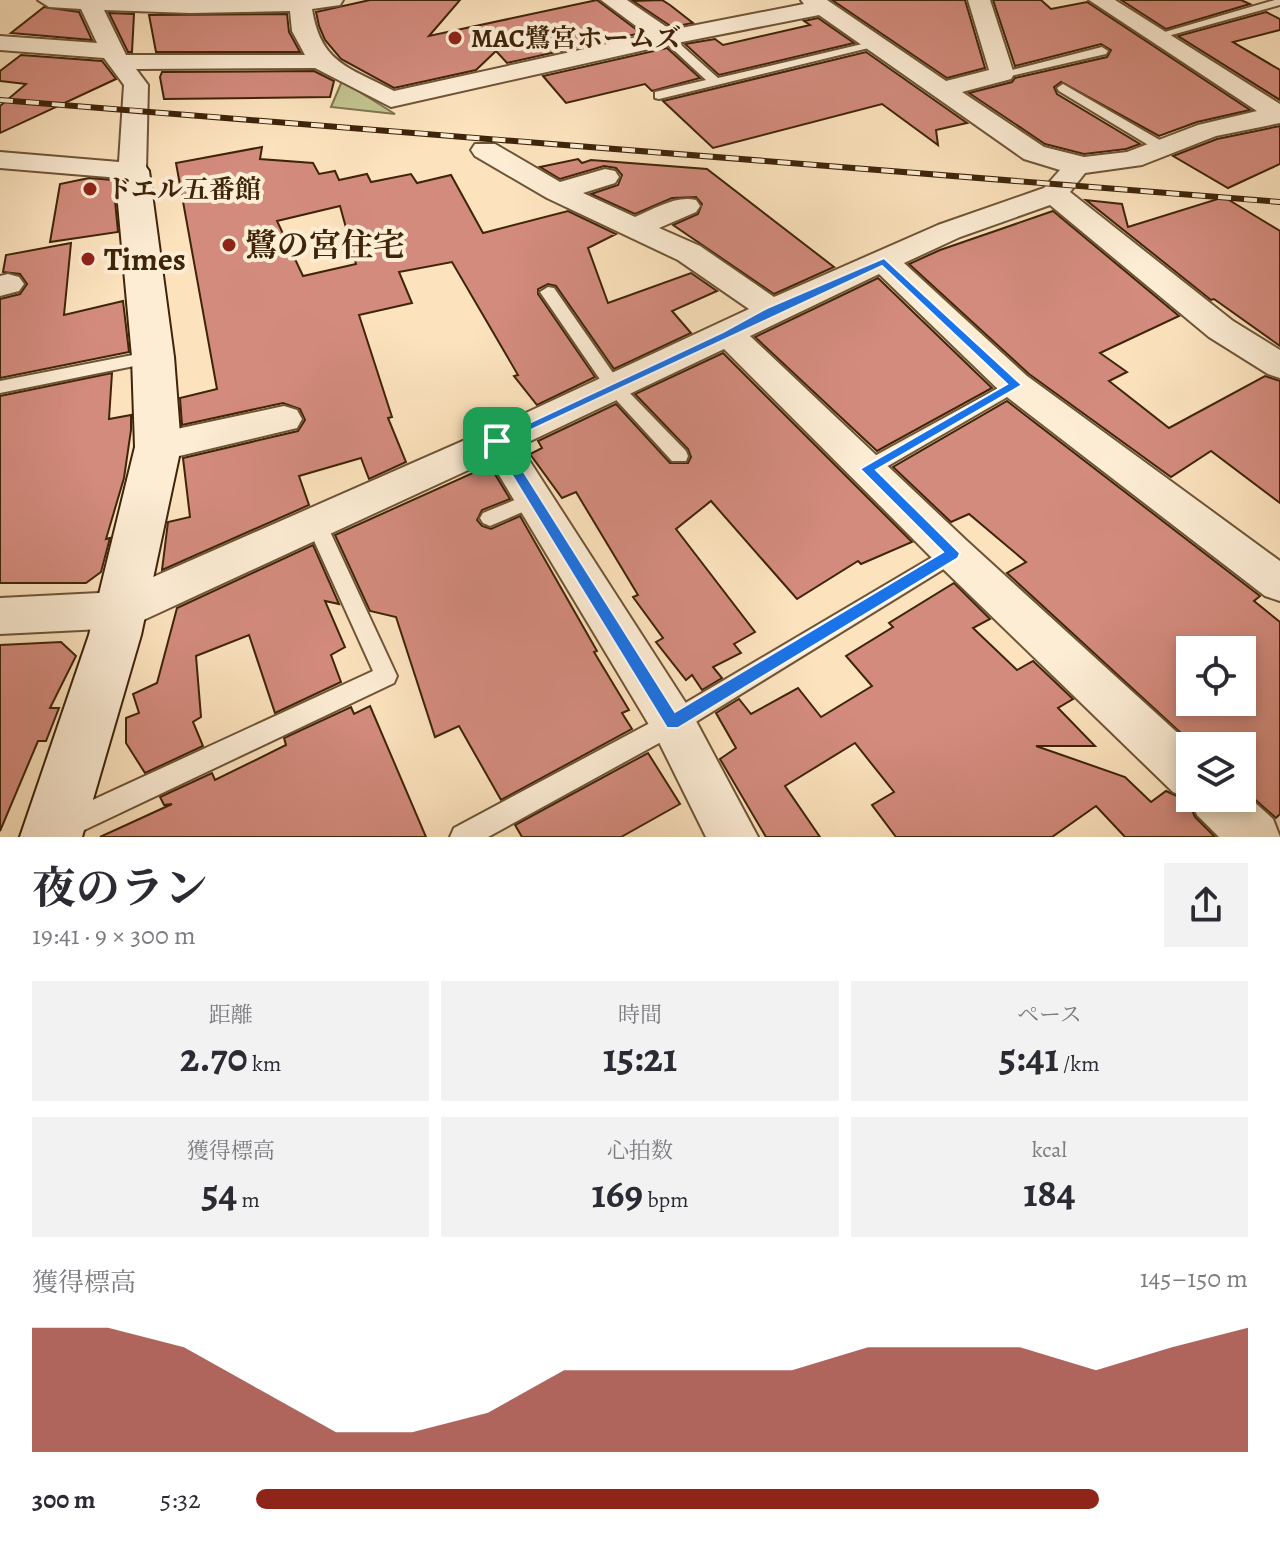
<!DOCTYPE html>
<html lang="ja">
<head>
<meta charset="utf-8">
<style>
	body { margin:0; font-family:Alegreya,"Noto Serif JP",serif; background:#f2f2f3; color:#2b2b33; height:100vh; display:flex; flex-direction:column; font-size:30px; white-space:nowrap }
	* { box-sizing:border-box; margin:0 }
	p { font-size:26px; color:#7c7c81 }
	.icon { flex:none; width:44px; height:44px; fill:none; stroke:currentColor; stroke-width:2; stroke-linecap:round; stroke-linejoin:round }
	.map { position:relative; height:837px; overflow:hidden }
	.details { display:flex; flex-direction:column; background:#fff; flex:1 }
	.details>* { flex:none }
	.fabs { position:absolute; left:1176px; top:636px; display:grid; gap:16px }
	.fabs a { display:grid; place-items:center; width:80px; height:80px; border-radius:0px; background:#fff; box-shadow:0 4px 12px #0003; font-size:40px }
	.pin { position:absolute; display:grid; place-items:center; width:68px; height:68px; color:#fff; margin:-34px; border-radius:16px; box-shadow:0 4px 12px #0006 }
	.round { display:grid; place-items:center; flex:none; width:84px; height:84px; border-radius:0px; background:#f2f2f3 }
	.head { display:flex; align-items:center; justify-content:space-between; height:136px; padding:0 32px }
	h1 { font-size:44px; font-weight:700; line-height:60px }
	.figures { display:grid; grid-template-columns:repeat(3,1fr); gap:12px; height:136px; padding:8px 32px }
	.figures div { display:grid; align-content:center; border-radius:0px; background:#f2f2f3; text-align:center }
	.figures b { font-size:40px; font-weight:700 }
	.figures small { font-size:22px; font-weight:400 }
	.figures p { font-size:22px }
	.chart { height:224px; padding:16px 32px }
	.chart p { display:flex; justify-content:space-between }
	.chart svg { width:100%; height:144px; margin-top:8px; fill:#8f2418; opacity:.7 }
	ul { padding:0 32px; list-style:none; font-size:26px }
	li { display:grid; grid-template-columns:128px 96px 1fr; align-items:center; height:60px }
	li i { height:20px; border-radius:10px; background:#8f2418 }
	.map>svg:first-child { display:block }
	.green { fill:#c2c38f; stroke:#80744c; stroke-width:2 }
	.building { fill:#d38b7d; stroke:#3e2408; stroke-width:2; fill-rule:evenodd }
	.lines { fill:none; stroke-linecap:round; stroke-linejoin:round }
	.lane-casing { stroke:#6e5436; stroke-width:4 }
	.street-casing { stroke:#6e5436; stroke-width:4 }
	.secondary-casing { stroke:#3e2408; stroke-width:4 }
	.lane { fill:#fdedd5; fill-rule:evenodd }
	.street { fill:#fdedd5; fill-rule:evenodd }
	.secondary { fill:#fdedd5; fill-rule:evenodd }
	.rail-casing { stroke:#3e2408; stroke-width:6 }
	.rail { stroke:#fdedd5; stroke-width:4; stroke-dasharray:13; stroke-linecap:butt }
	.route { fill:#1a73e8; stroke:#fff; stroke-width:2; fill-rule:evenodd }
	.poi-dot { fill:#8f2418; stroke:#fdedd5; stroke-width:3 }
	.labels { text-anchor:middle; stroke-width:8; stroke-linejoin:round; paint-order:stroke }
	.far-poi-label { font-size:26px; font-weight:bold; fill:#3e2408; stroke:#fdedd5; text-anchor:start }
	.poi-label { font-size:32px; font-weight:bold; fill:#3e2408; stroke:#fdedd5; text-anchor:start }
</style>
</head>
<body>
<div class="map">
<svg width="1280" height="837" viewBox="0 0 1280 837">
	<rect width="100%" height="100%" fill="#fce3be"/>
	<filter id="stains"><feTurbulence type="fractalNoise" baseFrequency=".0025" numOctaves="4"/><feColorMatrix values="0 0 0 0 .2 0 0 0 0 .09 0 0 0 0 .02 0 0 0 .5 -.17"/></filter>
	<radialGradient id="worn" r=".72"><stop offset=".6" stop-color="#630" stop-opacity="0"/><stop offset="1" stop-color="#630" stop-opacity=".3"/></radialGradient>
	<!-- green -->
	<path class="green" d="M342 81 395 114 331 107Z"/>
	<!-- building -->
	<g class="building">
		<path d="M370 0H460L429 36 597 0 641 33 507 63 496 51 476 70 394 88 341 59 325 40 319 26 316 12Z"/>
		<path d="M662 0 670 5 693 23 672 27 633 1Z"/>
		<path d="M832 0H965L985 68 947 78Z"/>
		<path d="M993 0H1041L1051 9 1087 2 1250 110 1197 122 1159 136 1061 82 1054 87 1057 94 1140 144 1126 149 1084 154 1045 144 969 93 1012 82 1015 78 1107 57 1111 50 1101 44 1015 66Z"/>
		<path d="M1121 0H1241L1250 4 1166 29Z"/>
		<path d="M44 7 79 12 92 40 11 33Z"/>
		<path d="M1266 12 1280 19V30L1233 42 1280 70V100L1178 36Z"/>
		<path d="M109 13 134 14 132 52H128Z"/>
		<path d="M287 14 289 32 300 52H156L149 15Z"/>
		<path d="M818 18 854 43 719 75 685 44 715 39 723 45 810 25 804 21Z"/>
		<path d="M667 48 700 78 652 91 645 84 566 103 543 76Z"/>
		<path d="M866 52 967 123 936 130 938 145 882 104 713 148 663 101Z"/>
		<path d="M21 55 102 61 116 79 0 133V106L26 84 0 81V71Z"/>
		<path d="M314 71 334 81 330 97 164 99 160 77 162 72Z"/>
		<path d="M1280 126V164L1228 188 1173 156 1217 139Z"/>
		<path d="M262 147 260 159 313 163 319 174 335 171 339 180 367 174 371 182 411 174 417 183 451 175 483 233 568 211 616 234 588 248 608 303 691 273 717 291 672 311 691 333 614 369 556 286 548 284 538 289V294L595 377 537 405 514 376 518 375 452 262 399 272 412 303 359 315 392 417 388 418 406 462 369 479 361 458 299 476 309 505 162 570 168 522 190 517 183 458 298 431 305 420 300 409 283 403 182 425 180 398 217 389 176 163ZM340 206 356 264 303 276 277 221Z"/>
		<path d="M578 159 582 163 591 160 707 169 834 267 774 294 673 225 698 214 702 204 696 197 672 198 635 214 591 194 618 185 622 175 616 168 604 166 560 179 540 167Z"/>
		<path d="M89 178 113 180 118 232 50 242 60 184Z"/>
		<path d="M1224 197 1280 231V346L1214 299 1211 300 1086 200 1122 204 1128 227Z"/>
		<path d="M1053 211 1179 316 1100 353 1127 372 1109 381 1169 428 1265 376 1280 381V503L1211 451 1171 477 1029 374 909 264 940 250Z"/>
		<path d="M71 243 64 315 123 301 129 352 0 378V299L20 294 27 284 20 274 3 272 6 255Z"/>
		<path d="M878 278 992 388 877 451 755 337Z"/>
		<path d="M723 353 912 542 861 564 858 561 797 599 711 501 676 529 755 632 734 644 741 653 713 667 722 678 702 690 692 675 686 680 656 642 663 638 633 597 638 595 576 492 562 498 530 454 542 448 538 441 616 404 670 463H688L691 457 688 449 635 394Z"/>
		<path d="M112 373 109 419 131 415V430L124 478 106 539 110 538 101 572 86 583H0V396Z"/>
		<path d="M1007 401 1260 596 1254 601 1280 622V814L1276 818 1242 788V746H1195L1007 573 1026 562 969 514 951 522 893 467ZM1190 650H1242V702H1190Z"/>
		<path d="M486 467 489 472 493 471 510 499 482 510 477 520 482 526 491 529 520 516 597 651 594 652 629 710 622 713 632 729 501 800 459 726 435 737 396 617 370 611 335 535Z"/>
		<path d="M313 545 339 604 325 601 345 647 331 655 341 682 275 713 249 635 196 656 201 717 193 722 203 746 145 773 126 743V718L139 713 133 694 157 683 177 608Z"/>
		<path d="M954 583 990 619 973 628 1017 670 1033 661 1073 699 1058 708 1095 746H1036L1125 777 1151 802 1166 791 1188 801 1195 817 1215 837H1125L1096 806 1052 837H896L872 805 894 792 855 743 785 786 820 837H766L720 759 736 748 716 713 739 699 751 714 798 688 821 717 872 686 846 656 893 627 889 623Z"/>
		<path d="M61 642 76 656 50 708H59L46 741H38L0 831V645Z"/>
		<path d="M370 706 426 837H100L172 804 164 805 160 797 212 773 215 780 286 745 284 738 351 707 354 714Z"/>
		<path d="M648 753 680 804 621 837H522L515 825Z"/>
	</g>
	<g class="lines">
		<!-- lane casing -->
		<g class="lane-casing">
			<g id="lane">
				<path d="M1275 0H1280V5L1157 39 1151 36Z"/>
				<path d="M663 36H671L718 78 875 41 881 45 659 99 655 98V92L706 80 663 40Z"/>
				<path d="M1102 47 1108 51 1106 54 1002 78 996 74Z"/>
				<path d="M1063 84 1170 146 1172 149 1165 153 1160 152 1059 91 1057 88Z"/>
				<path d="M548 287 554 288 620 383 686 451 688 456 686 461H672L608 391 540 292Z"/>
				<path d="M153 351 159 353 161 357 159 361 0 393V381Z"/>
				<path d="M1015 379 1024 385 1021 389 874 474H860L858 469 860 464Z"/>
				<path d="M534 492 541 494 544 499 541 504 497 523 490 526 483 523 480 518 483 513Z"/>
				<path d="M316 515 323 517 326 523 397 676 394 683 78 833 69 836 60 833 57 824 60 815 373 671 306 523 309 517Z"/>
				<path d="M953 545 960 547 963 553 960 559 681 731 488 837H450L454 828 665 715Z"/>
			</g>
		</g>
		<!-- street casing -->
		<g class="street-casing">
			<g id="street">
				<path d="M38 0H343L340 5 312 9C321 64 349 67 394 91L648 35 601 0H627L671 30 804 4 801 0H827L946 81 989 70 968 0H990L1014 74 1011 79 962 92 1044 147 1084 157 1127 152 1198 125 1257 111 1089 0H1115L1280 104V123L1216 136 1142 165 1085 173 1070 192 1233 321 1280 350V378L1268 374 1209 337 1050 205 960 237 904 263 1027 376 1280 561V601L1265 596 1003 394 879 274 750 336 967 541 1192 746 1190 798H1242V791L1273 819 1280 837H1219L1197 815 1190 799 1173 792 939 565 724 349 520 446 689 708 758 837H706L657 738 490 460 137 623 122 628 0 634V598L119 592 515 418 749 309 678 260 547 198 475 156 471 150 475 144H495L560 182 605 169 615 171 619 177 615 183 583 193 635 217C654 209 676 195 696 200L700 206 696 212 659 228 700 246 774 297 938 225 1044 188 1060 170 1024 159 819 15 667 45 391 107 315 68 136 69 148 85 146 171 142 177 132 179 0 168V152L119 162 124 85 104 58 0 50V36L97 43 81 9 49 7ZM104 10 190 13 290 11 292 31 305 55H126Z"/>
				<path d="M8 274 19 277 24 284 19 291 0 296V276Z"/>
				<path d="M284 406 297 410 302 419 297 428 158 461 145 457 140 447 145 437 158 433Z"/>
			</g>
		</g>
		<!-- secondary casing -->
		<g class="secondary-casing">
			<path id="secondary" d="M132 161 144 164 149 171 174 357 181 447 141 635 82 837H20L89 635 135 447 132 357 115 171 120 164Z"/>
		</g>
		<!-- lane -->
		<use href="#lane" class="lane"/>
		<!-- street -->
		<use href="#street" class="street"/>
		<!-- secondary -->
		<use href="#secondary" class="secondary"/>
		<!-- rail casing -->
		<g class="rail-casing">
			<path id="rail" d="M0 100 1280 202"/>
		</g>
		<!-- rail -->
		<use href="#rail" class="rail"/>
	</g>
	<!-- route -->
	<path class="route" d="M884 258 1022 385 876 470 960 553 958 558 678 728H667L491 441 723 332 767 308ZM882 266 1007 384 860 469 943 552 675 712 505 442Z"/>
	<!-- markers -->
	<g class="poi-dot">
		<circle cx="455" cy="38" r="8"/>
		<circle cx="90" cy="189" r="8"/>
		<circle cx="229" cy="245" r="8"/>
		<circle cx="88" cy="259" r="8"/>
	</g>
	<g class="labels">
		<!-- far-poi labels -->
		<g class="far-poi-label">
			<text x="471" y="47">MAC鷺宮ホームズ</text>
			<text x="106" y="198">ドエル五番館</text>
		</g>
		<!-- poi labels -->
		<g class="poi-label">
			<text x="245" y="256">鷺の宮住宅</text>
			<text x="104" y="270">Times</text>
		</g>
	</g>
	<rect width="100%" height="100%" filter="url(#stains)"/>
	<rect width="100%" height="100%" fill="url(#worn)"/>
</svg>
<div class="fabs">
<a><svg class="icon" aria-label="locate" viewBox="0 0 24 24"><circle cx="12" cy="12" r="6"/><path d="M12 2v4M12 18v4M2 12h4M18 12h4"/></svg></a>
<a><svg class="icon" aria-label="layers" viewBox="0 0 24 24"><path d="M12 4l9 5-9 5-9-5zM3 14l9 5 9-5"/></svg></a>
</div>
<div class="pin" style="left:497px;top:441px;background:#1e9e55"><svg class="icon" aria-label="arrive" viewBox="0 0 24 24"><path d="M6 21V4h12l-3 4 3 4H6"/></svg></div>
</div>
<section class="details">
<div class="head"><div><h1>夜のラン</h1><p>19:41 · 9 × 300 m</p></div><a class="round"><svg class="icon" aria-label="share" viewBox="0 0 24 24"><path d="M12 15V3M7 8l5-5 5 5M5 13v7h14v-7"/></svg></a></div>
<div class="figures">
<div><p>距離</p><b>2.70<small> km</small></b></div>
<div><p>時間</p><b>15:21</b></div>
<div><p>ペース</p><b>5:41<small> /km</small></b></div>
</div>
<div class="figures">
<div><p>獲得標高</p><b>54<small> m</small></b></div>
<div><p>心拍数</p><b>169<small> bpm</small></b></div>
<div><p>kcal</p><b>184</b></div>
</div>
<div class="chart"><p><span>獲得標高</span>145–150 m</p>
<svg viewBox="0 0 160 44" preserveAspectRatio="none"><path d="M0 44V6L10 6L20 12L30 25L40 38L50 38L60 32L70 19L80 19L90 19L100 19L110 12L120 12L130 12L140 19L150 12L160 6V44z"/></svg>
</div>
<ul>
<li><b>300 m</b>5:32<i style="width:85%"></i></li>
</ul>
</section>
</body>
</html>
